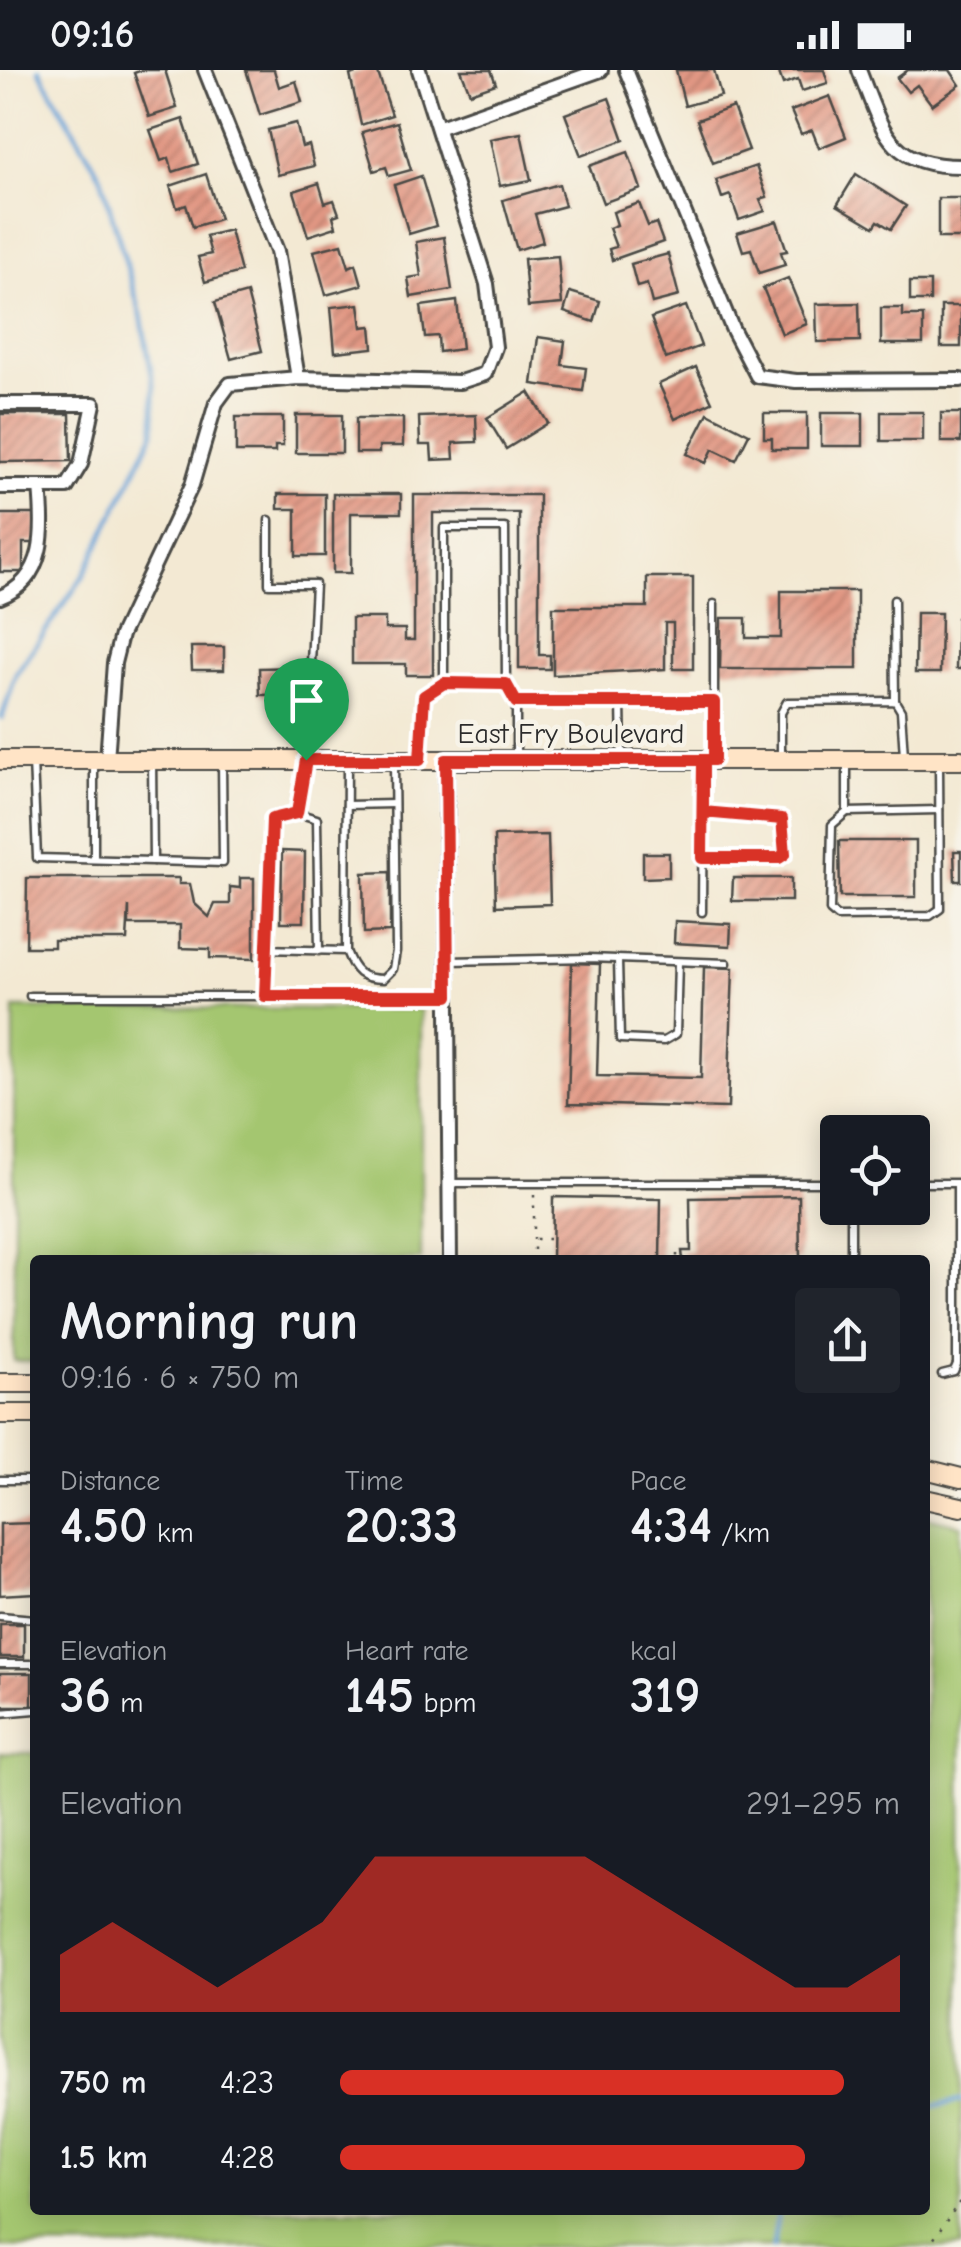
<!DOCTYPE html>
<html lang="en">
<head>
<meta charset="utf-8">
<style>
	body { margin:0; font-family:"Comic Neue",sans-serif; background:#20242c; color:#f1f3f6; height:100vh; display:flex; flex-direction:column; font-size:38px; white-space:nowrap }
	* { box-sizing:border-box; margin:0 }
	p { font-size:32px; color:#9ea1a6 }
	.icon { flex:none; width:55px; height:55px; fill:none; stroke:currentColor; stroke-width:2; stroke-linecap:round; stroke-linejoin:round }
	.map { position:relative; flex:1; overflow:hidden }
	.drawer { position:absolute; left:30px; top:1185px; width:900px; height:960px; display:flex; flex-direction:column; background:#171b24; border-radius:10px; box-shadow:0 5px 25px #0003 }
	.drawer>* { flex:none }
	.tools { position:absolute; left:820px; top:1045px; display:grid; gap:20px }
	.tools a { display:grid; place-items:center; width:110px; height:110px; border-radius:10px; background:#171b24; box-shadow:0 5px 25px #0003; font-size:50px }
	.pin { position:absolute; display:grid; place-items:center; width:85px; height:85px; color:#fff; margin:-102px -42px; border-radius:50% 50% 50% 0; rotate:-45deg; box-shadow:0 0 10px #0007 }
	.pin .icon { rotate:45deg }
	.round { display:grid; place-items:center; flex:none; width:105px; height:105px; border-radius:10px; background:#20242c }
	.overview { display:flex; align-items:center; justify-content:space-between; height:170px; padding:0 30px }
	h1 { font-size:55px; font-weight:800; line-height:75px }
	.metrics { display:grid; grid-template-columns:repeat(3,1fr); gap:15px; height:170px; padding:10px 30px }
	.metrics div { display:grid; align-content:center }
	.metrics b { font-size:50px; font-weight:800 }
	.metrics small { font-size:28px; font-weight:400 }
	.metrics p { font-size:28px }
	.chart { height:280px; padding:20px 30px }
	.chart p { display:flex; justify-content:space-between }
	.chart svg { width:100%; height:180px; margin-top:10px; fill:#d93025; opacity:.7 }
	ul { padding:0 30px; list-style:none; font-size:32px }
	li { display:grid; grid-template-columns:160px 120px 1fr; align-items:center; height:75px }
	li i { height:25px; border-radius:12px; background:#d93025 }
	.status { display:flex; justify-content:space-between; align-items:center; height:70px; padding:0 50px; background:#171b24; direction:ltr }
	.status svg { height:28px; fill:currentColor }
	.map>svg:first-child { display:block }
	.green { fill:#a4c66f; stroke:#68784d; stroke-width:2.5 }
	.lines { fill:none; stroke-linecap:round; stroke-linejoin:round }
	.stream { stroke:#66a0d6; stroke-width:5 }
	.building { fill:url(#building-hatch) }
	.lane-casing { stroke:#494844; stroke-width:11 }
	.street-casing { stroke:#494844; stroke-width:18 }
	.secondary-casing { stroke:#494844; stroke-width:22 }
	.path { stroke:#494844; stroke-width:2.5; stroke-dasharray:2.5 8; stroke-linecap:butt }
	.lane { stroke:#fff; stroke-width:6 }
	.street { stroke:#fff; stroke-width:12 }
	.secondary { stroke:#ffe4c6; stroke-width:18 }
	.route-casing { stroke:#fff; stroke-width:20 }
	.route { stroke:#d93025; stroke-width:12 }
	.labels { text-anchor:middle; stroke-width:9; stroke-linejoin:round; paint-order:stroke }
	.street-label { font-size:28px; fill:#2b2b2b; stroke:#f7f3e8 }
</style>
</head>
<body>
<div class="status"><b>09:16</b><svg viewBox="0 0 49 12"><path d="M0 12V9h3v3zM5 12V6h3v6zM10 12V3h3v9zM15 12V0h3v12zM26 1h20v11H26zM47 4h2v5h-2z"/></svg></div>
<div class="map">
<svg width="961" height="2177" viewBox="0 0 961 2177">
	<defs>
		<pattern id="building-hatch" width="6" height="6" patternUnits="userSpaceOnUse" patternTransform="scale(2.5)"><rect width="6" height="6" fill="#e29884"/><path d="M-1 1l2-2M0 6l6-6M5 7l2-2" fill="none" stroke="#b77c6c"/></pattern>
	</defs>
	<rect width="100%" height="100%" fill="#f7f3e8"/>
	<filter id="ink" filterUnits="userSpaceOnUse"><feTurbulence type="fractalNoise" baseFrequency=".01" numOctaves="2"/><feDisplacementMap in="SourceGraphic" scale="20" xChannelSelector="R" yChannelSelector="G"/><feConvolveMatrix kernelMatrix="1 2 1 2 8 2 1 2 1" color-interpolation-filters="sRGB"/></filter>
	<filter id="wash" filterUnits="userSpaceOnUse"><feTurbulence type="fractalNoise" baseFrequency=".0048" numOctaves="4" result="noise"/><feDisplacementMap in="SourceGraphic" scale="40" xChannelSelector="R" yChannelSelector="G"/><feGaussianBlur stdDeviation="2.25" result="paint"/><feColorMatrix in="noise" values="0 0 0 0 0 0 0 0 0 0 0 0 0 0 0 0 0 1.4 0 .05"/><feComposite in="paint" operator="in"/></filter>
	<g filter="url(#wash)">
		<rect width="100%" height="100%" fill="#f3e9d3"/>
		<!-- green -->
		<g class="green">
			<path d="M14 938 421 939V1190H35V1291H14Z"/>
			<path d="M925 1447 961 1455V2177H0V1683H35V2140H925Z"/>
		</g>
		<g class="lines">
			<!-- stream -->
			<g class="stream">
				<path d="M2 648 16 604 84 505 154 362V317L141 245 101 107 39 0"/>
				<path d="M925 2037 961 2031"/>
				<path d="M773 2177 778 2140"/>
			</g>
		</g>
		<g id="blocks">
			<!-- building -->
			<g class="building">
				<path d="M142 0H165L177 38 149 47 134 3Z"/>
				<path d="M246 0H274L279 17 296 11 302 32 260 45Z"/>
				<path d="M365 0H377L392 45 361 55 350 5Z"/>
				<path d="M461 0H491L496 14 470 23Z"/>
				<path d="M676 0H714L721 26 685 36Z"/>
				<path d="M778 0H824L828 13 802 21 798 9 783 14Z"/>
				<path d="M908 0H950L960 15 932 35 917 15 908 22 897 8Z"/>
				<path d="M830 26 846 67 819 78 812 60 801 64 791 41Z"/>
				<path d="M609 28 624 70 581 86 565 44Z"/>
				<path d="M733 37 749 80 713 93 697 50Z"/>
				<path d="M183 49 198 94 173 102 169 88 161 91 150 60Z"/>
				<path d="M397 52 411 100 389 106 386 97 374 101 362 62Z"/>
				<path d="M296 53 302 77 309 75 314 96 278 105 268 60Z"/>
				<path d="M521 63 531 110 500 116 490 69Z"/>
				<path d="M628 82 641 119 603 133 589 96Z"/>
				<path d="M756 96 767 127 760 129 765 141 739 150 730 125 722 128 716 110Z"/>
				<path d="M206 104 220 149 193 157 186 135 177 138 170 116Z"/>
				<path d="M856 104 906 136 891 159 878 151 874 157 837 135Z"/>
				<path d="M421 106 436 156 409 164 394 115Z"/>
				<path d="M319 113 325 133 334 130 339 144 333 146 336 157 308 166 294 121Z"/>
				<path d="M559 114 565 136 535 144 543 172 517 180 503 130Z"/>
				<rect x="938" y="128" width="23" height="40"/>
				<path d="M639 133 648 156 656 153 663 172 612 190 609 179 616 177 609 158 617 155 613 142Z"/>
				<path d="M777 151 787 181 781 182 785 195 759 203 751 179 743 181 737 163Z"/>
				<path d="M230 160 241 202 205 212 198 187 211 184 206 166Z"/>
				<path d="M444 167 452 220 411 227 408 208 421 206 416 172Z"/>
				<path d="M342 174 349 197 356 194 362 215 326 225 314 181Z"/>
				<path d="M668 184 679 226 652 233 647 214 637 217 631 194Z"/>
				<path d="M558 186 562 234 528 237 524 189Z"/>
				<path d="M788 208 807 254 782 264 763 218Z"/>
				<rect x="910" y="212" width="20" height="19"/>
				<path d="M570 222 600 231 594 252 564 242Z"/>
				<path d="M247 223 262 281 231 289 215 232Z"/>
				<path d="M457 231 462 279 439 282 438 266 425 267 421 236Z"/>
				<path d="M859 233 860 271 817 272 816 234Z"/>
				<path d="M359 234 362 257 371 256 373 278 335 282 331 237Z"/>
				<path d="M686 236 701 276 666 289 651 248Z"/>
				<rect x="941" y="236" width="20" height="41"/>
				<path d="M881 238H903V246H923V274H881Z"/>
				<path d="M538 267 565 271 562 295 586 298 583 321 532 314Z"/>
				<path d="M696 297 712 332 675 349 659 314Z"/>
				<path d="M529 322 548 353 506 379 487 348Z"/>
				<rect x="881" y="342" width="42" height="29"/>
				<path d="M708 343 749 364 736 390 713 379 706 393 687 384Z"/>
				<path d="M764 343H807V379H772V368H764Z"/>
				<rect x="821" y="343" width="42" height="33"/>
				<rect x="941" y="343" width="20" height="29"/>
				<path d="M0 344H70L71 391 0 392Z"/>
				<rect x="296" y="345" width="46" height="38"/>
				<path d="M476 345 477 372 453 373 454 389 432 390 431 375H420L419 347Z"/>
				<path d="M236 347H283V376H275V382H236Z"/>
				<path d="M356 348H403V376H379V383H356Z"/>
				<path d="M278 424H325V486H296V439H278Z"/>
				<path d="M333 424H401V443H351V503H333Z"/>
				<path d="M414 425H539V585H550V599H519V443H433V605H406V594H352V548H385V559H405V570H414Z"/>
				<path d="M0 444H37V473H23V502H0Z"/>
				<path d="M647 507H693V599H673V553H665V599L553 605V537H647Z"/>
				<path d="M781 521H857V599H720L721 548H746V568H781Z"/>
				<path d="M916 543H941L940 603H915Z"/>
				<path d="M957 548H961V599H956Z"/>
				<path d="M191 577H224V600H192Z"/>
				<path d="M301 597 302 624 260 625 259 598Z"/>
				<path d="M548 765 550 834 496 836 494 766Z"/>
				<path d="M839 771H916V827H840Z"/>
				<path d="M282 781 305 782 304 852H281Z"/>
				<path d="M954 781H961V811H955Z"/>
				<path d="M643 783H669V807L643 808Z"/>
				<path d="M390 802V862L364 863 363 803Z"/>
				<path d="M27 808H179V814H190L194 833 209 847 215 834H230V817L240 818V808H254V889L210 888V879L180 878V855H129V836L127 870H54V877H26Z"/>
				<path d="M733 808H791V831H732Z"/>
				<path d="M675 851 731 854 730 876 674 873Z"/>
				<path d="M572 893 600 894 597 1006 701 1008 704 897 733 898 728 1038 568 1034Z"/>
				<path d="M799 1126 800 1190H683L682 1181H691L690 1128Z"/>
				<path d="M553 1127 661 1129 660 1190H552Z"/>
				<path d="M35 1453V1523L0 1525V1454Z"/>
				<rect x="0" y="1554" width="24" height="33"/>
				<rect x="0" y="1603" width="32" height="33"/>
			</g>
		</g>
	</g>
	<g filter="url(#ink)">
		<use href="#blocks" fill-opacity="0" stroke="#494844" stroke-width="2.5"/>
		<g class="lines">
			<!-- lane casing -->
			<g class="lane-casing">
				<g id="lane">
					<path d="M269 450V514H315L306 690 297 743"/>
					<path d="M894 530 895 631"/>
					<path d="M714 534V689"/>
					<path d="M444 613V458H505L506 614 516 632V688"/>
					<path d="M516 632H714"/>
					<path d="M621 632 622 685"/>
					<path d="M421 689 424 626 444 613 506 614"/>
					<path d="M781 689V643L787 632 895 631 901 641 904 686"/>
					<path d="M33 691 37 788 153 791 152 690"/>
					<path d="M94 691V789"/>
					<path d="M347 691 346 881C354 902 361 909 383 909L393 899 396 881 394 693"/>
					<path d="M847 692V742L832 755 830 841 837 847 930 846 940 839 939 693"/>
					<path d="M347 735 394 734"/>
					<path d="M847 742 939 740"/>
					<path d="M702 788 779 787 785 784 783 749 703 742"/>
					<path d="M153 791 223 793 222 691"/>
					<path d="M702 842 703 692"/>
					<path d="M263 879 265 926"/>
					<path d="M319 881 317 749 297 743 271 749 263 879 346 881"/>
					<path d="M618 890 620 969 664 971 676 964 678 892"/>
					<path d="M449 891 589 888 727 893"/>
					<path d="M30 926H447"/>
					<path d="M450 1113H838"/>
					<path d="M912 1113H957V1294L954 1301 942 1304"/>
					<path d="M851 1190V1138"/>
					<path d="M0 1410H35"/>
					<path d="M0 1546 35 1549"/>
					<path d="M0 1594H35"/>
					<path d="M0 1643 35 1640"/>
				</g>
			</g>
			<!-- street casing -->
			<g class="street-casing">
				<g id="street">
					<path d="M205 0 277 181 298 308"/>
					<path d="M626 0 732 258 757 306 796 311 961 310"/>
					<path d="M859 0C883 62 889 96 961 96"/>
					<path d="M440 57 601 0"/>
					<path d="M0 334H94L81 394 67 417H0"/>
					<path d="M0 527C47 509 44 459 40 417"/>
					<path d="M107 690 114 593 121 565 192 415 216 333 230 314 298 308 460 312 485 304 495 277 487 214 419 0"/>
					<path d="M446 690 450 1190"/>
				</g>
			</g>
			<!-- secondary casing -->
			<g class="secondary-casing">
				<g id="secondary">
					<path d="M0 690H961"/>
					<path d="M0 1313H35"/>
					<path d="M0 1344H35"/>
					<path d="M925 1399 961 1408"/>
					<path d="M925 1429 961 1437"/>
				</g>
			</g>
			<!-- path -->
			<g class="path">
				<path d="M534 1125V1190"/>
				<path d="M536 1169H552"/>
				<path d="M677 1184V1190"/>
				<path d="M928 2177 961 2130"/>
			</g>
			<!-- lane -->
			<use href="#lane" class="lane"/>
			<!-- street -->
			<use href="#street" class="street"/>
			<!-- secondary -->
			<use href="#secondary" class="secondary"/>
		</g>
	</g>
	<g class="lines" filter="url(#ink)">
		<!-- route casing -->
		<g class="route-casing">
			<path id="route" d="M306 690 297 743 272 749 265 926H448L446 690H703V742L782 749 785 784 779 788H702L703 690H714V632H516L506 614 444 613 424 626 420 690H306"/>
		</g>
		<!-- route -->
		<use href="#route" class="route"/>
	</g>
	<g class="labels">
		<!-- street labels -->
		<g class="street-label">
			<text x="571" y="673">East Fry Boulevard</text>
		</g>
	</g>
</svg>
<div class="tools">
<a><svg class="icon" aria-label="locate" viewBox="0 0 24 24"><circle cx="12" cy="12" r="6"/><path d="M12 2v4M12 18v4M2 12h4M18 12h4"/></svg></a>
</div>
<div class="pin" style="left:306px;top:690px;background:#1e9e55"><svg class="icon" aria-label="arrive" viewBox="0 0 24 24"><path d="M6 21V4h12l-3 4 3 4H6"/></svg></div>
<section class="drawer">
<div class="overview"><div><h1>Morning run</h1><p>09:16 · 6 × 750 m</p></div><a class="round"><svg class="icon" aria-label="share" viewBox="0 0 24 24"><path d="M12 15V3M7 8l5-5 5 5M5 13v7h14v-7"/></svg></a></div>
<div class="metrics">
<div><p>Distance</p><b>4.50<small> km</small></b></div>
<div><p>Time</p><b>20:33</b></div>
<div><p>Pace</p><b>4:34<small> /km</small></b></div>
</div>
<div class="metrics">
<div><p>Elevation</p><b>36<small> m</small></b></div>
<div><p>Heart rate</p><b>145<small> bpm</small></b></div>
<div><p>kcal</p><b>319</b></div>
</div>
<div class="chart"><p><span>Elevation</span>291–295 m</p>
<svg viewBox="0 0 160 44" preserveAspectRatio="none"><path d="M0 44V30L10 22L20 30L30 38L40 30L50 22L60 6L70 6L80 6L90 6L100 6L110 14L120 22L130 30L140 38L150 38L160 30V44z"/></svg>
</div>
<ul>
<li><b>750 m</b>4:23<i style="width:90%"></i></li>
<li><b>1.5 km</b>4:28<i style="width:83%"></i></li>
</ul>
</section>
</div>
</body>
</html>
